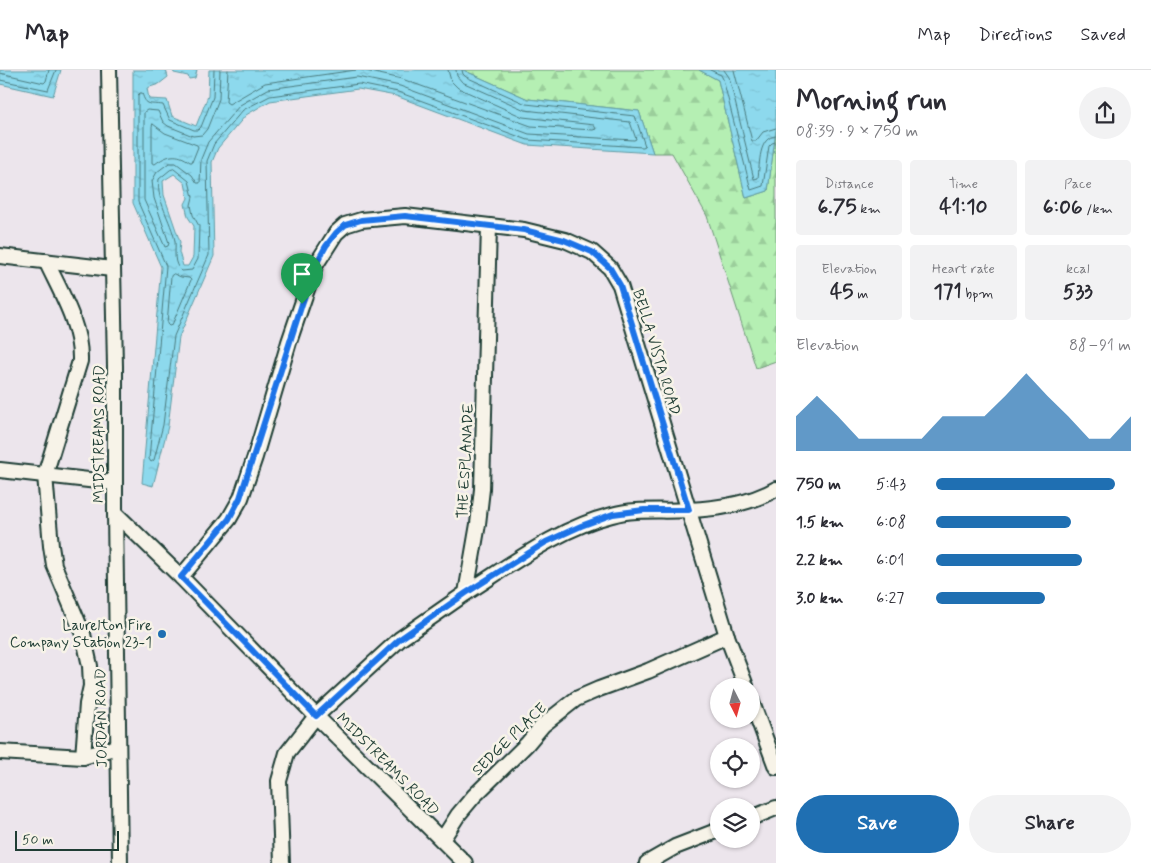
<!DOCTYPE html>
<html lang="en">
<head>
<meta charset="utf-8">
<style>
	body { margin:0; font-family:Mynerve,sans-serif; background:#f2f2f3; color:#2b2b33; height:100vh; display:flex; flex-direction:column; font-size:19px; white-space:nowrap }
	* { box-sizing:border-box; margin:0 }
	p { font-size:16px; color:#7c7c81 }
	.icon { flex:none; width:28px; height:28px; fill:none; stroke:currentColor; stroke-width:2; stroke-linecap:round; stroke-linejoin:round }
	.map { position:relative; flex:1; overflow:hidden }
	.sheet { display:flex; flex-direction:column; background:#fff; width:375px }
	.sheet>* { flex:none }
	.needle { width:32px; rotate:174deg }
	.buttons { position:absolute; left:710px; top:608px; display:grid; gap:10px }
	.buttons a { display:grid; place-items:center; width:50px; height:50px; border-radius:50%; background:#fff; box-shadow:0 1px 4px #0004; font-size:25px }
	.scale { position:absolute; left:15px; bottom:12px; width:104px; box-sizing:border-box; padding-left:5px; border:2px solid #1f3d34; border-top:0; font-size:14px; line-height:18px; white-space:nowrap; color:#1f3d34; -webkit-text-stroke:4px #f7f3e8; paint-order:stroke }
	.pin { position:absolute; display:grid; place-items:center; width:42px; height:42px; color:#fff; margin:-51px -21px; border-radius:50% 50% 50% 0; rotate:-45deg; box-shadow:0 0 5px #0007 }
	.pin .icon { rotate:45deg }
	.round { display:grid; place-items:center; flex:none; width:52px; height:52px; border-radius:26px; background:#f2f2f3 }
	.headline { display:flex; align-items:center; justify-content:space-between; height:85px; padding:0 20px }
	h1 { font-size:28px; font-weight:800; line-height:38px }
	.metrics { display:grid; grid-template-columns:repeat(3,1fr); gap:8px; height:85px; padding:5px 20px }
	.metrics div { display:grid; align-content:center; border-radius:5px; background:#f2f2f3; text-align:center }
	.metrics b { font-size:21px; font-weight:800 }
	.metrics small { font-size:14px; font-weight:400 }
	.metrics p { font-size:14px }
	.chart { height:140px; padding:10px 20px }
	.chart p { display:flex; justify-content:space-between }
	.chart svg { width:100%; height:90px; margin-top:5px; fill:#1f6fb2; opacity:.7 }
	.cta { display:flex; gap:10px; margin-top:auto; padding:10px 20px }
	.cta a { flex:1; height:58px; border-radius:30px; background:#1f6fb2; color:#fff; font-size:20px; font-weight:800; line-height:58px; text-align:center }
	.cta a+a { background:#f2f2f3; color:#2b2b33 }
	ul { padding:0 20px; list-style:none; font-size:16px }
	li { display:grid; grid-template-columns:80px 60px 1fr; align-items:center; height:38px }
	li i { height:12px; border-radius:6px; background:#1f6fb2 }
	header { display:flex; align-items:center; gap:30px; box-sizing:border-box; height:70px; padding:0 25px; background:#fff; border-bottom:1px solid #e1e1e2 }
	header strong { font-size:24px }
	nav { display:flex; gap:28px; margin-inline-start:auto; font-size:18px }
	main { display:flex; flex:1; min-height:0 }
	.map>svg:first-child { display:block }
	.forest { fill:url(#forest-firs); stroke:#6a9674 }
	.water { fill:url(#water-ripples); stroke:#619ba3; fill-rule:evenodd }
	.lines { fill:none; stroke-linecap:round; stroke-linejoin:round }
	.shore { stroke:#4b7b7e; stroke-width:1 }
	.minor-casing { stroke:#1f3d34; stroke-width:18 }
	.minor { stroke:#f7f3e8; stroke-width:14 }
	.route-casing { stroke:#fff; stroke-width:10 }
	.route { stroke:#1a73e8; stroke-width:6 }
	.poi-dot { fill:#1f6fb2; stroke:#f7f3e8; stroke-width:2 }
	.labels { text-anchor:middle; stroke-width:5; stroke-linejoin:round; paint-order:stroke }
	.street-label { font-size:15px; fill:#1f3d34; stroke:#f7f3e8 }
	.poi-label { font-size:15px; fill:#1f3d34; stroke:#f7f3e8; text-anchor:end }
</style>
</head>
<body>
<header>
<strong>Map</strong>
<nav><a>Map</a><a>Directions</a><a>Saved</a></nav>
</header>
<main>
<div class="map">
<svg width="776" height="793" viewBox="0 0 776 793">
	<defs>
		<pattern id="forest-firs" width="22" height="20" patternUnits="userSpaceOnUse" patternTransform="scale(1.25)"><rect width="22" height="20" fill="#b5efb3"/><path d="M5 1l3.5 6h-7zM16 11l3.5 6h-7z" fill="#9bce9b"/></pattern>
		<pattern id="water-ripples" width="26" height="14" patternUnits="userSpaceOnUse" patternTransform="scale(1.25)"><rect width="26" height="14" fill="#8dd9ed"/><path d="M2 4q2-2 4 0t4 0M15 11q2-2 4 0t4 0" fill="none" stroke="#79bbcc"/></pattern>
	</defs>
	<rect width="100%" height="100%" fill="#ece5ec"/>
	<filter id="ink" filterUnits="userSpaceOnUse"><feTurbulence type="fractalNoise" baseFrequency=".02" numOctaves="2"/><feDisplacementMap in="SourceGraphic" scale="10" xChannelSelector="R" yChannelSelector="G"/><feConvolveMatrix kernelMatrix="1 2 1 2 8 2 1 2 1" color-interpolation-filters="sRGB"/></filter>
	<g filter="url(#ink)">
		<!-- forest -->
		<path class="forest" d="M463 0H699L718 10 746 128 768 121 776 60V291L756 298 707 146 672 83H653L639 41 528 29Z"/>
		<!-- water -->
		<g class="water">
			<path d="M0 0H61L53 26 0 14Z"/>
			<path d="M133 0H166L168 7 159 14 147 18 149 29 167 30 172 46 196 56 208 26 209 0H463L528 29 639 41 653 83 527 75 396 26 358 19 270 31 246 45 218 78 212 92 214 186 179 267 168 356 153 416 142 413 161 197 133 133ZM174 104 185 113 188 128 185 134 188 147 194 156 193 187 188 196H183L179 182 180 172 164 125 163 111Z"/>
			<path d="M173 0H197L195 8 189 9 188 6 174 3Z"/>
			<path d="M699 0H776V60L768 121 746 128 718 10Z"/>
		</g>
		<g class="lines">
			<!-- shore -->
			<g class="shore">
				<path d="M214 0 213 27 201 57 198 60H194L170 50 163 35C150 33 146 37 142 23H140L138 25V132L166 196 149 389 151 392 154 390 163 355 174 266 209 185 207 91 214 74 243 40 270 26 359 14 398 22 528 70 643 77 645 76 635 46 526 34 466 7 463 4 462 0"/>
				<path d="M220 0 219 29 207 59 202 65 193 66 168 56 163 52 158 41 147 40 144 42V130L165 177 168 176 169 173 154 128 152 111 157 102 169 93H176L192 105 197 113H200L201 89 208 72 240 35 268 19 357 7 400 16 529 64 634 70 636 69 630 52 525 40 462 12 457 6 456 0"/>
				<path d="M228 0 226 32 229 34 265 13 356 0"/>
				<path d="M361 0 402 9 531 56 593 60 596 59 594 55 523 47 458 18 451 11 448 0"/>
				<path d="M710 0 721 5 723 9 751 120 763 116 769 76 772 73 776 72"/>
				<path d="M724 0 729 7 754 109 758 108C760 94 758 67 776 66"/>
				<path d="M734 0 752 71H756L763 62 776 58"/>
				<path d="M0 3 44 13 46 11 49 0"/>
				<path d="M0 10 48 20 56 0"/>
				<path d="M153 54 165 63 197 75 198 77 192 92H190C177 82 167 85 155 94L152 93V57Z"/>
				<path d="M174 99 189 111 193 127 191 135 193 145 199 156 198 189 192 200 182 201C172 194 176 181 175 171 171 150 156 131 159 109L170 100Z"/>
				<path d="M174 204 181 207 189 208 191 210 172 255 169 256 167 254 171 206Z"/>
			</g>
			<!-- minor casing -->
			<g class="minor-casing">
				<g id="minor">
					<path d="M109 0 115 296V443L181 507 316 646 465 793"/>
					<path d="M0 186 112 199"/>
					<path d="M46 191C61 223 81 255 80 291L45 405 51 476 54 495 83 564 90 596 91 616 87 634 83 687"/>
					<path d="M0 400 115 413"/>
					<path d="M115 443 120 793"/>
					<path d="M181 507 229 449 241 428 255 387 289 272 315 196 336 163 345 155 361 150 405 146 524 160 565 170 592 182 610 198 620 215 727 566 746 616"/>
					<path d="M466 523C512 494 559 458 612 445 637 438 663 442 688 440 718 439 750 434 776 419"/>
					<path d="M751 630 776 697"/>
					<path d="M0 682 83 687 117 677"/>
					<path d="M751 748 776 738"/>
					<path d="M442 770 458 745 474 726 527 674 543 655 576 629 599 619 648 601 727 566"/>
					<path d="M282 793 279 711 287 683 316 646 400 569 466 523 478 454 482 419 489 156"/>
					<path d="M647 793 675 777 719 760"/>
				</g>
			</g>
			<!-- minor -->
			<use href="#minor" class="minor"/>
		</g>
	</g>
	<g class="lines" filter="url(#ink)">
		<!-- route casing -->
		<g class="route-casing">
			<path id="route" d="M405 146 524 160 564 170 592 182 610 198 620 215 689 440H644L613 444 581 456 546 472 466 523 400 569 316 646 181 507 229 449 240 428 302 234 315 196 326 176 336 163 345 155 361 150Z"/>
		</g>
		<!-- route -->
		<use href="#route" class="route"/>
	</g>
	<!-- markers -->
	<circle class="poi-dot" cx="162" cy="564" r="5"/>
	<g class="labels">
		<!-- street labels -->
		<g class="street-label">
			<text transform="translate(657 282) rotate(73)" y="5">BELLA VISTA ROAD</text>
			<text transform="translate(99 364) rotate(-90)" y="5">MIDSTREAMS ROAD</text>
			<text transform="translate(465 391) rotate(-87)" y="5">THE ESPLANADE</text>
			<text transform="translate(101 648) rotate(-91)" y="5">JORDAN ROAD</text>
			<text transform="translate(509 669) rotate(-44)" y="5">SEDGE PLACE</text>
			<text transform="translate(388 694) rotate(45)" y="5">MIDSTREAMS ROAD</text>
		</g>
		<!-- poi labels -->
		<g class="poi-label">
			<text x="152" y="560">Laurelton Fire<tspan x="152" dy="17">Company Station 23-1</tspan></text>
		</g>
	</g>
</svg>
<div class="buttons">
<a><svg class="needle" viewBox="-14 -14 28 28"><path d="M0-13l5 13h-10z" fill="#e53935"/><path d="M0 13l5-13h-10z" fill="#7c7c81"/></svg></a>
<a><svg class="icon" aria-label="locate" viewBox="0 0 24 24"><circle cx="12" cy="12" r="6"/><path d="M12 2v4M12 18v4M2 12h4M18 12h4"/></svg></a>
<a><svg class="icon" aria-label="layers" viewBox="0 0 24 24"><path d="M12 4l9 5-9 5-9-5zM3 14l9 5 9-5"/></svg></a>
</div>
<div class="scale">50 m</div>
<div class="pin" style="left:302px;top:234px;background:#1e9e55"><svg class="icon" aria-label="arrive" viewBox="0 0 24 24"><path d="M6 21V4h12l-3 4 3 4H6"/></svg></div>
</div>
<section class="sheet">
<div class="headline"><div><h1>Morning run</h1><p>08:39 · 9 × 750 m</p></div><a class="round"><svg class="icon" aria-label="share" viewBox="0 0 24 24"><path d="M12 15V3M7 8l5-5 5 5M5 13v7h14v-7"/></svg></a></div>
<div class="metrics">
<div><p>Distance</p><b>6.75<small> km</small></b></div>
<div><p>Time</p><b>41:10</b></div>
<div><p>Pace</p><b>6:06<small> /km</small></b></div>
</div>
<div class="metrics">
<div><p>Elevation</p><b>45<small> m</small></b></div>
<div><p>Heart rate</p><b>171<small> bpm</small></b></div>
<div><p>kcal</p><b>533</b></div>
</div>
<div class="chart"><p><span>Elevation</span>88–91 m</p>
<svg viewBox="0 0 160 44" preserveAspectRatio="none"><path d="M0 44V27L10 17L20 27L30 38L40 38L50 38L60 38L70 27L80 27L90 27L100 17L110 6L120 17L130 27L140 38L150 38L160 27V44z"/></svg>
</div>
<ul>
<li><b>750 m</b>5:43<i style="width:92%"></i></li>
<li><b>1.5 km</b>6:08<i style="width:69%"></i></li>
<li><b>2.2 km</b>6:01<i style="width:75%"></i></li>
<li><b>3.0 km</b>6:27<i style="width:56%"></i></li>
</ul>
<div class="cta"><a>Save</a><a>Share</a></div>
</section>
</main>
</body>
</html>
